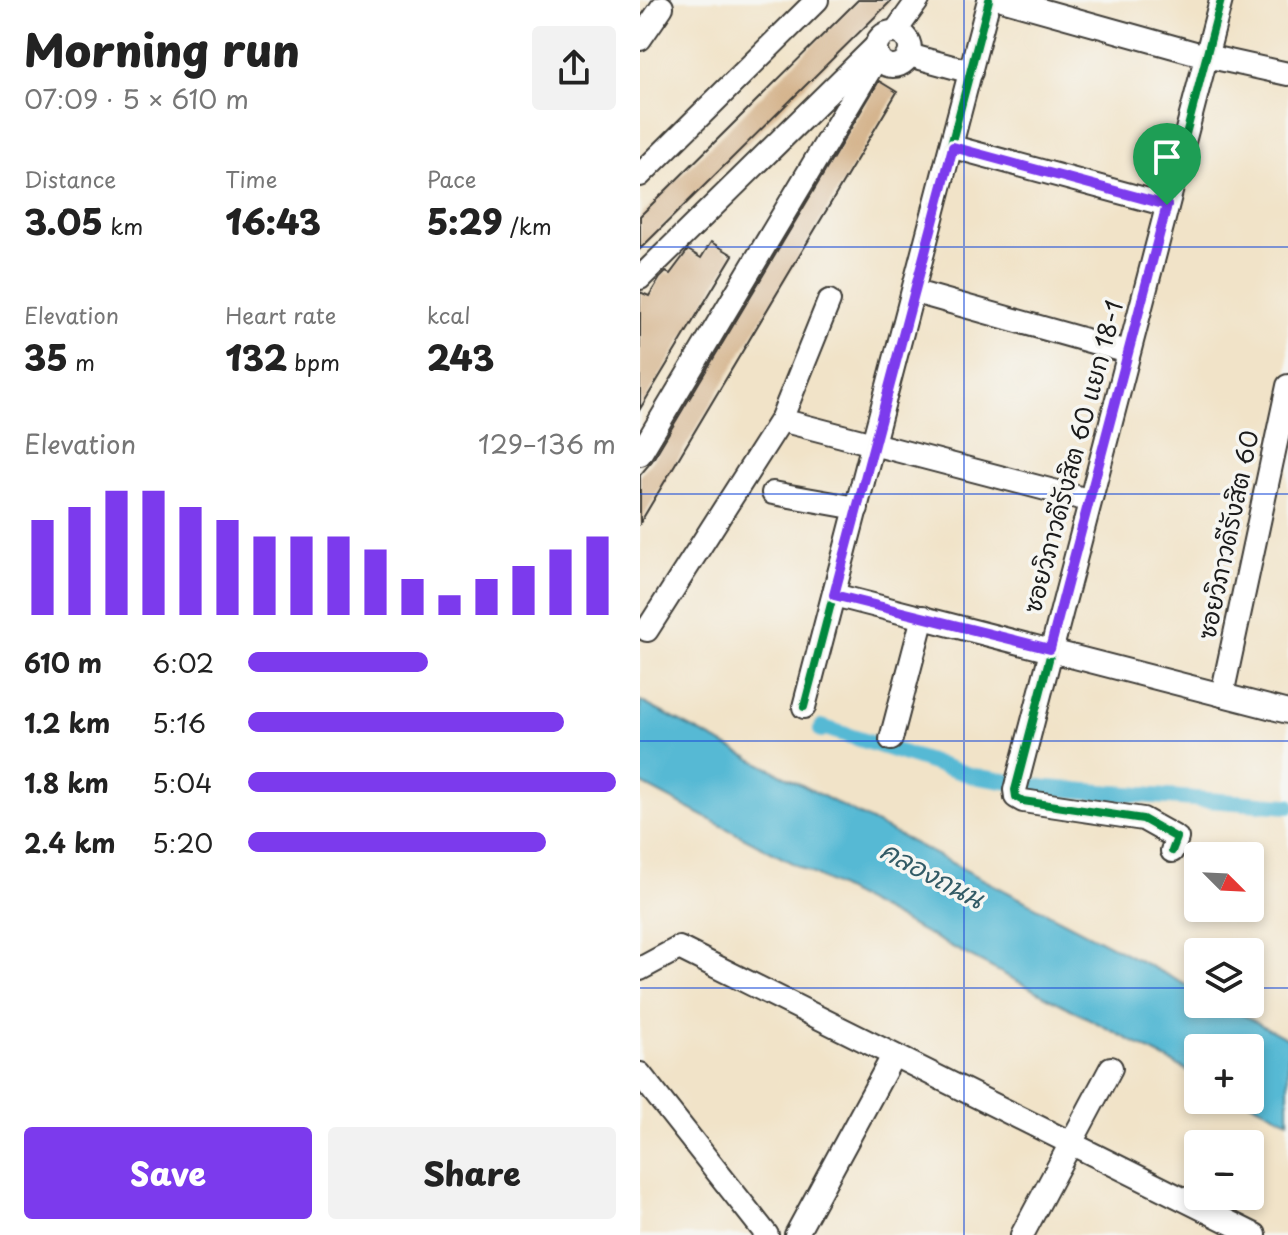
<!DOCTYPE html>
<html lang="en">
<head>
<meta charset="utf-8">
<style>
	body { margin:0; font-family:"Playpen Sans","Playpen Sans Thai",sans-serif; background:#f2f2f2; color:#222; height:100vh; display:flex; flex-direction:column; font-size:30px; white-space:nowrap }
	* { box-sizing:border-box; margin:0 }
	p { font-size:26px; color:#767676 }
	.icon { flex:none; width:44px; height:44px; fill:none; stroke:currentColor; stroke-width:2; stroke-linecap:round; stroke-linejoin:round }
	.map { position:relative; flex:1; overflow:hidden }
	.sheet { display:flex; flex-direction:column; background:#fff; width:640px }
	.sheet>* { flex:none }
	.needle { width:52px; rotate:114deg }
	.controls { position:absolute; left:544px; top:842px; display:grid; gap:16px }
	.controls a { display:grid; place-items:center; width:80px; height:80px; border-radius:8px; background:#fff; box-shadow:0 4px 12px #0003; font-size:40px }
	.pin { position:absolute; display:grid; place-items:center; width:68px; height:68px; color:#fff; margin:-82px -34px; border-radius:50% 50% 50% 0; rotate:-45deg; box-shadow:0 0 8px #0007 }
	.pin .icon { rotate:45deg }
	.round { display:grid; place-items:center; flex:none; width:84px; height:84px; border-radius:8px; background:#f2f2f2 }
	.summary { display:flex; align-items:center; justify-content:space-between; height:136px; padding:0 24px }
	h1 { font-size:44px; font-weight:800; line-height:60px }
	.metrics { display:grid; grid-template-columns:repeat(3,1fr); gap:12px; height:136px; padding:8px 24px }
	.metrics div { display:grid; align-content:center }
	.metrics b { font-size:34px; font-weight:800 }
	.metrics small { font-size:22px; font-weight:400 }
	.metrics p { font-size:22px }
	.chart { height:224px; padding:16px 24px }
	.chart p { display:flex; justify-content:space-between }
	.chart svg { width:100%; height:144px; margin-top:8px; stroke:#7c3aed; stroke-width:6 }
	.action { display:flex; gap:16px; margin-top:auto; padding:16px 24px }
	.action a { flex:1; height:92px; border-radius:8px; background:#7c3aed; color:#fff; font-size:32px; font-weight:800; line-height:92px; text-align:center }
	.action a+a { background:#f2f2f2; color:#222 }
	ul { padding:0 24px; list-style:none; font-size:26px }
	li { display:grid; grid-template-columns:128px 96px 1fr; align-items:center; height:60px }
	li i { height:20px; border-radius:10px; background:#7c3aed }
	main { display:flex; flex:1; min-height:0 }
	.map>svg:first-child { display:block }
	.water { fill:#56b9d4; stroke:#396a78; stroke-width:2 }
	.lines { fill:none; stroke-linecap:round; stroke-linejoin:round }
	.canal { stroke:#56b9d4; stroke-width:16 }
	.building { fill:#d5b58f }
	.minor-casing { stroke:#3c3a36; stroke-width:26 }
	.minor { stroke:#fff; stroke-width:22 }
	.cycleway-casing { stroke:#f6f6f2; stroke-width:13 }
	.cycleway { stroke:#00873e; stroke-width:8 }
	.route-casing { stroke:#fff; stroke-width:16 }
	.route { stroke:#7c3aed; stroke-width:10 }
	.grid { fill:none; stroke:#1d4ed8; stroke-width:2; stroke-opacity:0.55 }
	.labels { text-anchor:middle; stroke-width:7; stroke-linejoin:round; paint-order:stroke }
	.street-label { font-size:24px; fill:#1c1c1c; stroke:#f6f6f2 }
	.water-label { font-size:26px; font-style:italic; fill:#335b66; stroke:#f6f6f2 }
</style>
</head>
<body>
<main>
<section class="sheet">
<div class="summary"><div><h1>Morning run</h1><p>07:09 · 5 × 610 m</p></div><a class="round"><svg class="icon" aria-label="share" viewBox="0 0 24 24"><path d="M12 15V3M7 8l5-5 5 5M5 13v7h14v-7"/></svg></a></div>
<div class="metrics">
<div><p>Distance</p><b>3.05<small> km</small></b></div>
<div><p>Time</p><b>16:43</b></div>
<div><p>Pace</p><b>5:29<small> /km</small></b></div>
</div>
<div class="metrics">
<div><p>Elevation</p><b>35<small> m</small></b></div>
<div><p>Heart rate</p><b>132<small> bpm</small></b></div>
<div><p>kcal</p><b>243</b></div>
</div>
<div class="chart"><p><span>Elevation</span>129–136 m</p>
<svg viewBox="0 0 160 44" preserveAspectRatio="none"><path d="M5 44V15M15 44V11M25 44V6M35 44V6M45 44V11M55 44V15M65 44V20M75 44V20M85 44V20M95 44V24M105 44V33M115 44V38M125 44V33M135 44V29M145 44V24M155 44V20"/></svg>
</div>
<ul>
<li><b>610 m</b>6:02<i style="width:49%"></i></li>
<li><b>1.2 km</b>5:16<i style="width:86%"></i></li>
<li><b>1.8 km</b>5:04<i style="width:100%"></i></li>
<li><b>2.4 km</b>5:20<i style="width:81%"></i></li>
</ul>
<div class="action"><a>Save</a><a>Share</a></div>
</section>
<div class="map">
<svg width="648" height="1235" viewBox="0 0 648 1235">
	<rect width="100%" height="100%" fill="#f6f6f2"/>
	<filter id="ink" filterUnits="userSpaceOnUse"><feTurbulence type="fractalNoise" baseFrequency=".0125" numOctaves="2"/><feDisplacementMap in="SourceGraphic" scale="16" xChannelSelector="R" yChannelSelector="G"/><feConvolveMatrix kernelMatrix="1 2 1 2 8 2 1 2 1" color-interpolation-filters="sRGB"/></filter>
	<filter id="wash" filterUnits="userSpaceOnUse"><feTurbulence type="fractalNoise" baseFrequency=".006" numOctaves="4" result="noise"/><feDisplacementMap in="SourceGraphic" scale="32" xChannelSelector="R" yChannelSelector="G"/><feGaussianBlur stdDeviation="1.8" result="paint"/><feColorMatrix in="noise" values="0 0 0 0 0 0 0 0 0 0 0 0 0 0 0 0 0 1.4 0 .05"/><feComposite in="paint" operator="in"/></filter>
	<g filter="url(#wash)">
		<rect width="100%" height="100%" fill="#f1e3c8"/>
		<!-- water -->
		<path class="water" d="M0 701 558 991V1004H582L648 1039V1121L606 1100H610V1048H558V1076L0 783Z"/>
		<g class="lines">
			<!-- canal -->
			<path class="canal" d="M181 730 182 727 333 776 407 788 648 806"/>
		</g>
		<g id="blocks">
			<!-- building -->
			<g class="building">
				<path d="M218 0H252L0 249V216Z"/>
				<path d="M239 81 257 92 0 523V475L12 461Z"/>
				<path d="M71 242 93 255 0 409V292L9 296 20 278 26 272 30 274 48 250 61 258Z"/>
			</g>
		</g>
	</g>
	<g filter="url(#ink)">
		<use href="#blocks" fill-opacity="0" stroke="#3c3a36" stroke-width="2"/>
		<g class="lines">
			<!-- minor casing -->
			<g class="minor-casing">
				<g id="minor">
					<path d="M365 0 566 56 648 74"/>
					<path d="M255 32 278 0"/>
					<circle cx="253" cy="49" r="17"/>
					<path d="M0 39 22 7"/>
					<path d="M269 55 331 72"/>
					<path d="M313 147 527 205"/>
					<path d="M0 175 177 0"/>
					<path d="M0 278 233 49"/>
					<path d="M275 292 488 352"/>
					<path d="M141 420 448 500"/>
					<path d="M0 454 238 56"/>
					<path d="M133 493 217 508"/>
					<path d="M194 595 648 712"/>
					<path d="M7 630 141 420 189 301"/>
					<path d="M582 695 648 386"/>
					<path d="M164 707 349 0"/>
					<path d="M251 739 283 617"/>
					<path d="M532 851 537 838 503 819 383 801 376 797 375 790 581 0"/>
					<path d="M0 969 39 948 615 1235"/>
					<path d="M0 1074 127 1235"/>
					<path d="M156 1235 253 1056"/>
					<path d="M382 1235 471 1068"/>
				</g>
			</g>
			<!-- minor -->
			<use href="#minor" class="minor"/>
			<!-- cycleway casing -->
			<g class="cycleway-casing">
				<g id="cycleway">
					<path d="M164 707 349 0"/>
					<path d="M532 851 537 838 503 819 383 801 376 797 375 790 581 0"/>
				</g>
			</g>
			<!-- cycleway -->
			<use href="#cycleway" class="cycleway"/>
		</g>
	</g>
	<g class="lines" filter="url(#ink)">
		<!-- route casing -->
		<g class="route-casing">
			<path id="route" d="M313 147 527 205 410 649 194 595Z"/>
		</g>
		<!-- route -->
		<use href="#route" class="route"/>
	</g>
	<!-- grid -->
	<path class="grid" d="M324 0V1235M0 247H648M0 494H648M0 741H648M0 988H558M610 988H648"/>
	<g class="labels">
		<!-- street labels -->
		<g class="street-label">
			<text transform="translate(434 457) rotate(-75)" y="8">ซอยวิภาวดีรังสิต 60 แยก 18-1</text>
			<text transform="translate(589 535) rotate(-78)" y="8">ซอยวิภาวดีรังสิต 60</text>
		</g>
		<!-- water labels -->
		<g class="water-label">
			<text transform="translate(292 875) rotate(28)" y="9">คลองถนน</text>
		</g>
	</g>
</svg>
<div class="controls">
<a><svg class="needle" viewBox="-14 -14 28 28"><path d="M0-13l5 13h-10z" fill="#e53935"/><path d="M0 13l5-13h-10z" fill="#767676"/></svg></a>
<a><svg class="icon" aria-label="layers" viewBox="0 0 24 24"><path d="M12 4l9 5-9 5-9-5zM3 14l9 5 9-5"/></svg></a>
<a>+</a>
<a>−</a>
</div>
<div class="pin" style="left:527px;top:205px;background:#1e9e55"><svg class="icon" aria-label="arrive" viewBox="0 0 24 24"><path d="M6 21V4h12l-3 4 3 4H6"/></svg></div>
</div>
</main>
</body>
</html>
